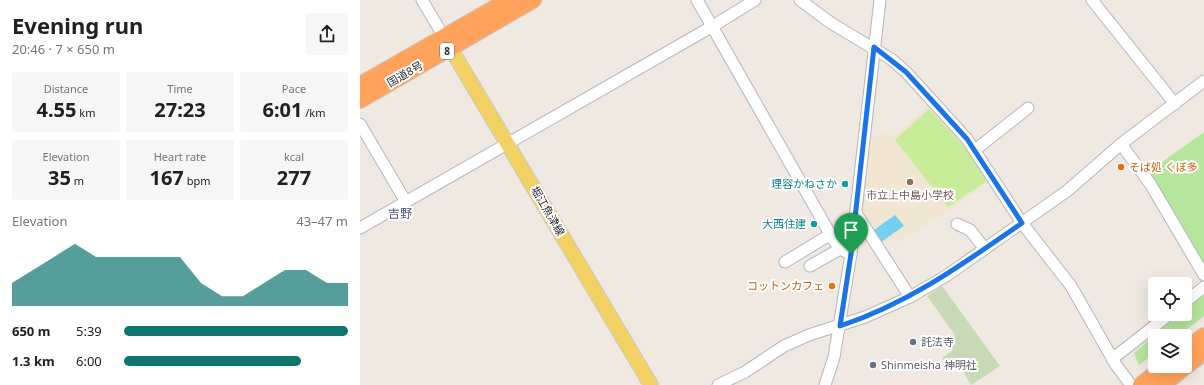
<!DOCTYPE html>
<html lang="en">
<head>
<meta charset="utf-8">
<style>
	body { margin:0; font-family:"Noto Sans","Noto Sans JP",sans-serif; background:#f6f6f6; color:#202124; height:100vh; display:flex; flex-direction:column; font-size:15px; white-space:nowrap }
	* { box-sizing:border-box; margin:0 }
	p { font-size:13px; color:#757577 }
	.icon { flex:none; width:22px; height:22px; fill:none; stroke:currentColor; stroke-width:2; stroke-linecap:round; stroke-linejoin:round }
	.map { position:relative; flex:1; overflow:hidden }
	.sheet { display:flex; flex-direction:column; background:#fff; width:360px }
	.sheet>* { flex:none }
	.fabs { position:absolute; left:788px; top:277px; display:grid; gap:8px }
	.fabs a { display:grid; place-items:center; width:44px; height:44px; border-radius:4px; background:#fff; box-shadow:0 4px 16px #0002; font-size:20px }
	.pin { position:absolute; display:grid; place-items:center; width:34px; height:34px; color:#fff; margin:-41px -17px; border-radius:50% 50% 50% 0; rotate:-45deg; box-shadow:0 0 4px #0007 }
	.pin .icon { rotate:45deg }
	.round { display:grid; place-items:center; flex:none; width:42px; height:42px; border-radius:4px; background:#f6f6f6 }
	.overview { display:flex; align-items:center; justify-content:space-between; height:68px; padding:0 12px }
	h1 { font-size:22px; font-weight:700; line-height:30px }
	.metrics { display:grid; grid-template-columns:repeat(3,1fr); gap:6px; height:68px; padding:4px 12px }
	.metrics div { display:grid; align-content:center; border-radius:4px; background:#f6f6f6; text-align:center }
	.metrics b { font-size:20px; font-weight:700 }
	.metrics small { font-size:11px; font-weight:400 }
	.metrics p { font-size:11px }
	.chart { height:112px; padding:8px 12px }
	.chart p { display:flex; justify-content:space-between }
	.chart svg { width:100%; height:72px; margin-top:4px; fill:#0f766e; opacity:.7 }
	ul { padding:0 12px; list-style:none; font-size:13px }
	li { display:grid; grid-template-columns:64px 48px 1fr; align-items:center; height:30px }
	li i { height:10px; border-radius:5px; background:#0f766e }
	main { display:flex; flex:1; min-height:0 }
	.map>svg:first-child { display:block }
	.education { fill:#f0e6d1 }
	.green { fill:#b6e59e }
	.cemetery { fill:#c8d9b8 }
	.pitch { fill:#c9ec9a }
	.water { fill:#75cff0 }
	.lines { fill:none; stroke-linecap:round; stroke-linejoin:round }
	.minor-casing { stroke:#b4b7c1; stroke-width:13 }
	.major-casing { stroke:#c9c9c9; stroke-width:16 }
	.highway-casing { stroke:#c9c9c9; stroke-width:18 }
	.minor { stroke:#fff; stroke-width:11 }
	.major { stroke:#f2d163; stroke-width:14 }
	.highway { stroke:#ffa35c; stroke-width:16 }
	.route-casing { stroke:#fff; stroke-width:8 }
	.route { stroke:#1a73e8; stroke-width:5 }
	.food-dot { fill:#e8710a; stroke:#fff; stroke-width:1.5 }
	.education-dot { fill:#8d6e63; stroke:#fff; stroke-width:1.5 }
	.culture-dot { fill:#0f9aa8; stroke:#fff; stroke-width:1.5 }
	.worship-dot { fill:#6b7280; stroke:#fff; stroke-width:1.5 }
	.labels { text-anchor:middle; stroke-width:4; stroke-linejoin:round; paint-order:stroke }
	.shield { fill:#fff; stroke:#6d6d6d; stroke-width:1 }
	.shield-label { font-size:10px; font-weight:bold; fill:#2e2e2e }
	.street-label { font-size:11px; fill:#2e2e2e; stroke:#fff }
	.food-label { font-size:11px; fill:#c56008; stroke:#fff; text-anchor:start }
	.culture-label { font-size:11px; fill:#0d838f; stroke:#fff; text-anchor:end }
	.education-label { font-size:11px; fill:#785e54; stroke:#fff }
	.worship-label { font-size:11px; fill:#5b616d; stroke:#fff; text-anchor:start }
	.neighbourhood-label { font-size:12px; fill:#4d5680; stroke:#fff }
</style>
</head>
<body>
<main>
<section class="sheet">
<div class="overview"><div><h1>Evening run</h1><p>20:46 · 7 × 650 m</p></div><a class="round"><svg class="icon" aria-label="share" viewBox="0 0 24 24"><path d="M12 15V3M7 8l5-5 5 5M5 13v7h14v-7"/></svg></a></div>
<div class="metrics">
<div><p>Distance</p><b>4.55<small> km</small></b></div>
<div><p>Time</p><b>27:23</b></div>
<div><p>Pace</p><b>6:01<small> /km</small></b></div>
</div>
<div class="metrics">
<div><p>Elevation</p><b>35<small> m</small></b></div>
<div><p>Heart rate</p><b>167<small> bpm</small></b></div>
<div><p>kcal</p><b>277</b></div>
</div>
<div class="chart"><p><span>Elevation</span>43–47 m</p>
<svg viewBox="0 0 160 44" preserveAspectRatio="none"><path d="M0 44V30L10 22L20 14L30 6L40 14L50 14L60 14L70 14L80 14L90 30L100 38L110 38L120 30L130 22L140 22L150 30L160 30V44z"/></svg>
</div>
<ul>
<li><b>650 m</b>5:39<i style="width:100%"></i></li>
<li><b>1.3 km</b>6:00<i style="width:79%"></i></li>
</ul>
</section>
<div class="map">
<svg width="844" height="385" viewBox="0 0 844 385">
	<rect width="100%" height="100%" fill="#efe9e1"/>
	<!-- education -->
	<path class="education" d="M569 106 611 151 631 181 541 241 536 237 521 246 501 215 505 145 525 130 533 137Z"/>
	<!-- green -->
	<g class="green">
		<path d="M844 132V266L787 173Z"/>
		<path d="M844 294V316L818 336H795V353L779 365 774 353 820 314H825V310Z"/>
	</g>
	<!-- cemetery -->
	<path class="cemetery" d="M582 286 640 366 611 385 600 366 592 370 582 358 593 350 587 342 595 335 567 296Z"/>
	<!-- pitch -->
	<path class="pitch" d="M569 109 609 152 627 181 588 207 535 140Z"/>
	<!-- water -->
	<path class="water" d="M535 215 544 226 521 242 514 230Z"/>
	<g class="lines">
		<!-- minor casing -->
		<g class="minor-casing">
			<g id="minor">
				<path d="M62 0 84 37"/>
				<path d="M337 0 473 239 480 249 491 254"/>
				<path d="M440 0 471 23 531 59 546 72 607 139 662 223 711 286 756 365 771 385"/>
				<path d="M732 0 815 104"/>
				<path d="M0 124 46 202"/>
				<path d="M761 144 791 185 844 275"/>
				<path d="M615 150 668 108"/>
				<path d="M496 213 550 297"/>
				<path d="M597 224 610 230 625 249"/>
				<path d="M0 228 353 26 395 0"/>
				<path d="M425 262 471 234"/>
				<path d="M450 266 480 249"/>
				<path d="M825 302 844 287"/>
				<path d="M752 359 810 314"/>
				<path d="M358 385 385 372 424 346 449 335 505 317 550 297 586 276 707 191 761 144 844 81"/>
				<path d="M465 385 474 357 491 254 520 0"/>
			</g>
		</g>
		<!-- major casing -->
		<g class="major-casing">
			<path id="major" d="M85 39 291 385"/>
		</g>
		<!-- highway casing -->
		<g class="highway-casing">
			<g id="highway">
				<path d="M0 85 149 0"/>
				<path d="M0 100 173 0"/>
				<path d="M825 350 844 336"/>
				<path d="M781 385 805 366"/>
				<path d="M802 385 844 352"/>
			</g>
		</g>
		<!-- minor -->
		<use href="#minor" class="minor"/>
		<!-- major -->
		<use href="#major" class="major"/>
		<!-- highway -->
		<use href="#highway" class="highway"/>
	</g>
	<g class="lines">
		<!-- route casing -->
		<g class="route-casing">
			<path id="route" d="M514 47 546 72 607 139 662 223C603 264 549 303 480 326L491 254Z"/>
		</g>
		<!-- route -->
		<use href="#route" class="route"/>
	</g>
	<!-- markers -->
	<g class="food-dot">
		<circle cx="761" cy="167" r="4"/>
		<circle cx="472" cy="286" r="4"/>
	</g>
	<circle class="education-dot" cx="550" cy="182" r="4"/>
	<g class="culture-dot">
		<circle cx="485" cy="184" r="4"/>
		<circle cx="454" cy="224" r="4"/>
	</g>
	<g class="worship-dot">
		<circle cx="553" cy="342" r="4"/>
		<circle cx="513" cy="365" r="4"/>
	</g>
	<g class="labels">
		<!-- shield labels -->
		<rect class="shield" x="80" y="43" width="14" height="16" rx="3"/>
		<g class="shield-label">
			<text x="87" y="55">8</text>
		</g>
		<!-- street labels -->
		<g class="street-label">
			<text transform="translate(45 74) rotate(-30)" y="4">国道8号</text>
			<text transform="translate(188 211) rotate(60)" y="4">堀江魚津線</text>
		</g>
		<!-- food labels -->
		<g class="food-label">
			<text x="769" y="171">そば処 くぼ多</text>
			<text x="464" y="290" text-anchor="end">コットンカフェ</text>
		</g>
		<!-- culture labels -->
		<g class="culture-label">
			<text x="477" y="188">理容かねさか</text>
			<text x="446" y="228">大西住建</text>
		</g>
		<!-- education labels -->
		<g class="education-label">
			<text x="550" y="199">市立上中島小学校</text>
		</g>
		<!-- worship labels -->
		<g class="worship-label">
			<text x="561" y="346">託法寺</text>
			<text x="521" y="369">Shinmeisha 神明社</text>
		</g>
		<!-- neighbourhood labels -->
		<g class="neighbourhood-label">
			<text x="40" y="218">吉野</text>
		</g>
	</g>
</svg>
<div class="fabs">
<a><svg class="icon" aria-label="locate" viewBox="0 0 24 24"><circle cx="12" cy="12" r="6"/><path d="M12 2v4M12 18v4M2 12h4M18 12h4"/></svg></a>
<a><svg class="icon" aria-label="layers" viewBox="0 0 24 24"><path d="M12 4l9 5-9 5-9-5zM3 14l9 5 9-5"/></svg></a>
</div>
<div class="pin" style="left:491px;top:254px;background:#1e9e55"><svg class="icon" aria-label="arrive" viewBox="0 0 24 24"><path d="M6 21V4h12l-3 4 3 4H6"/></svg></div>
</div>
</main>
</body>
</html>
